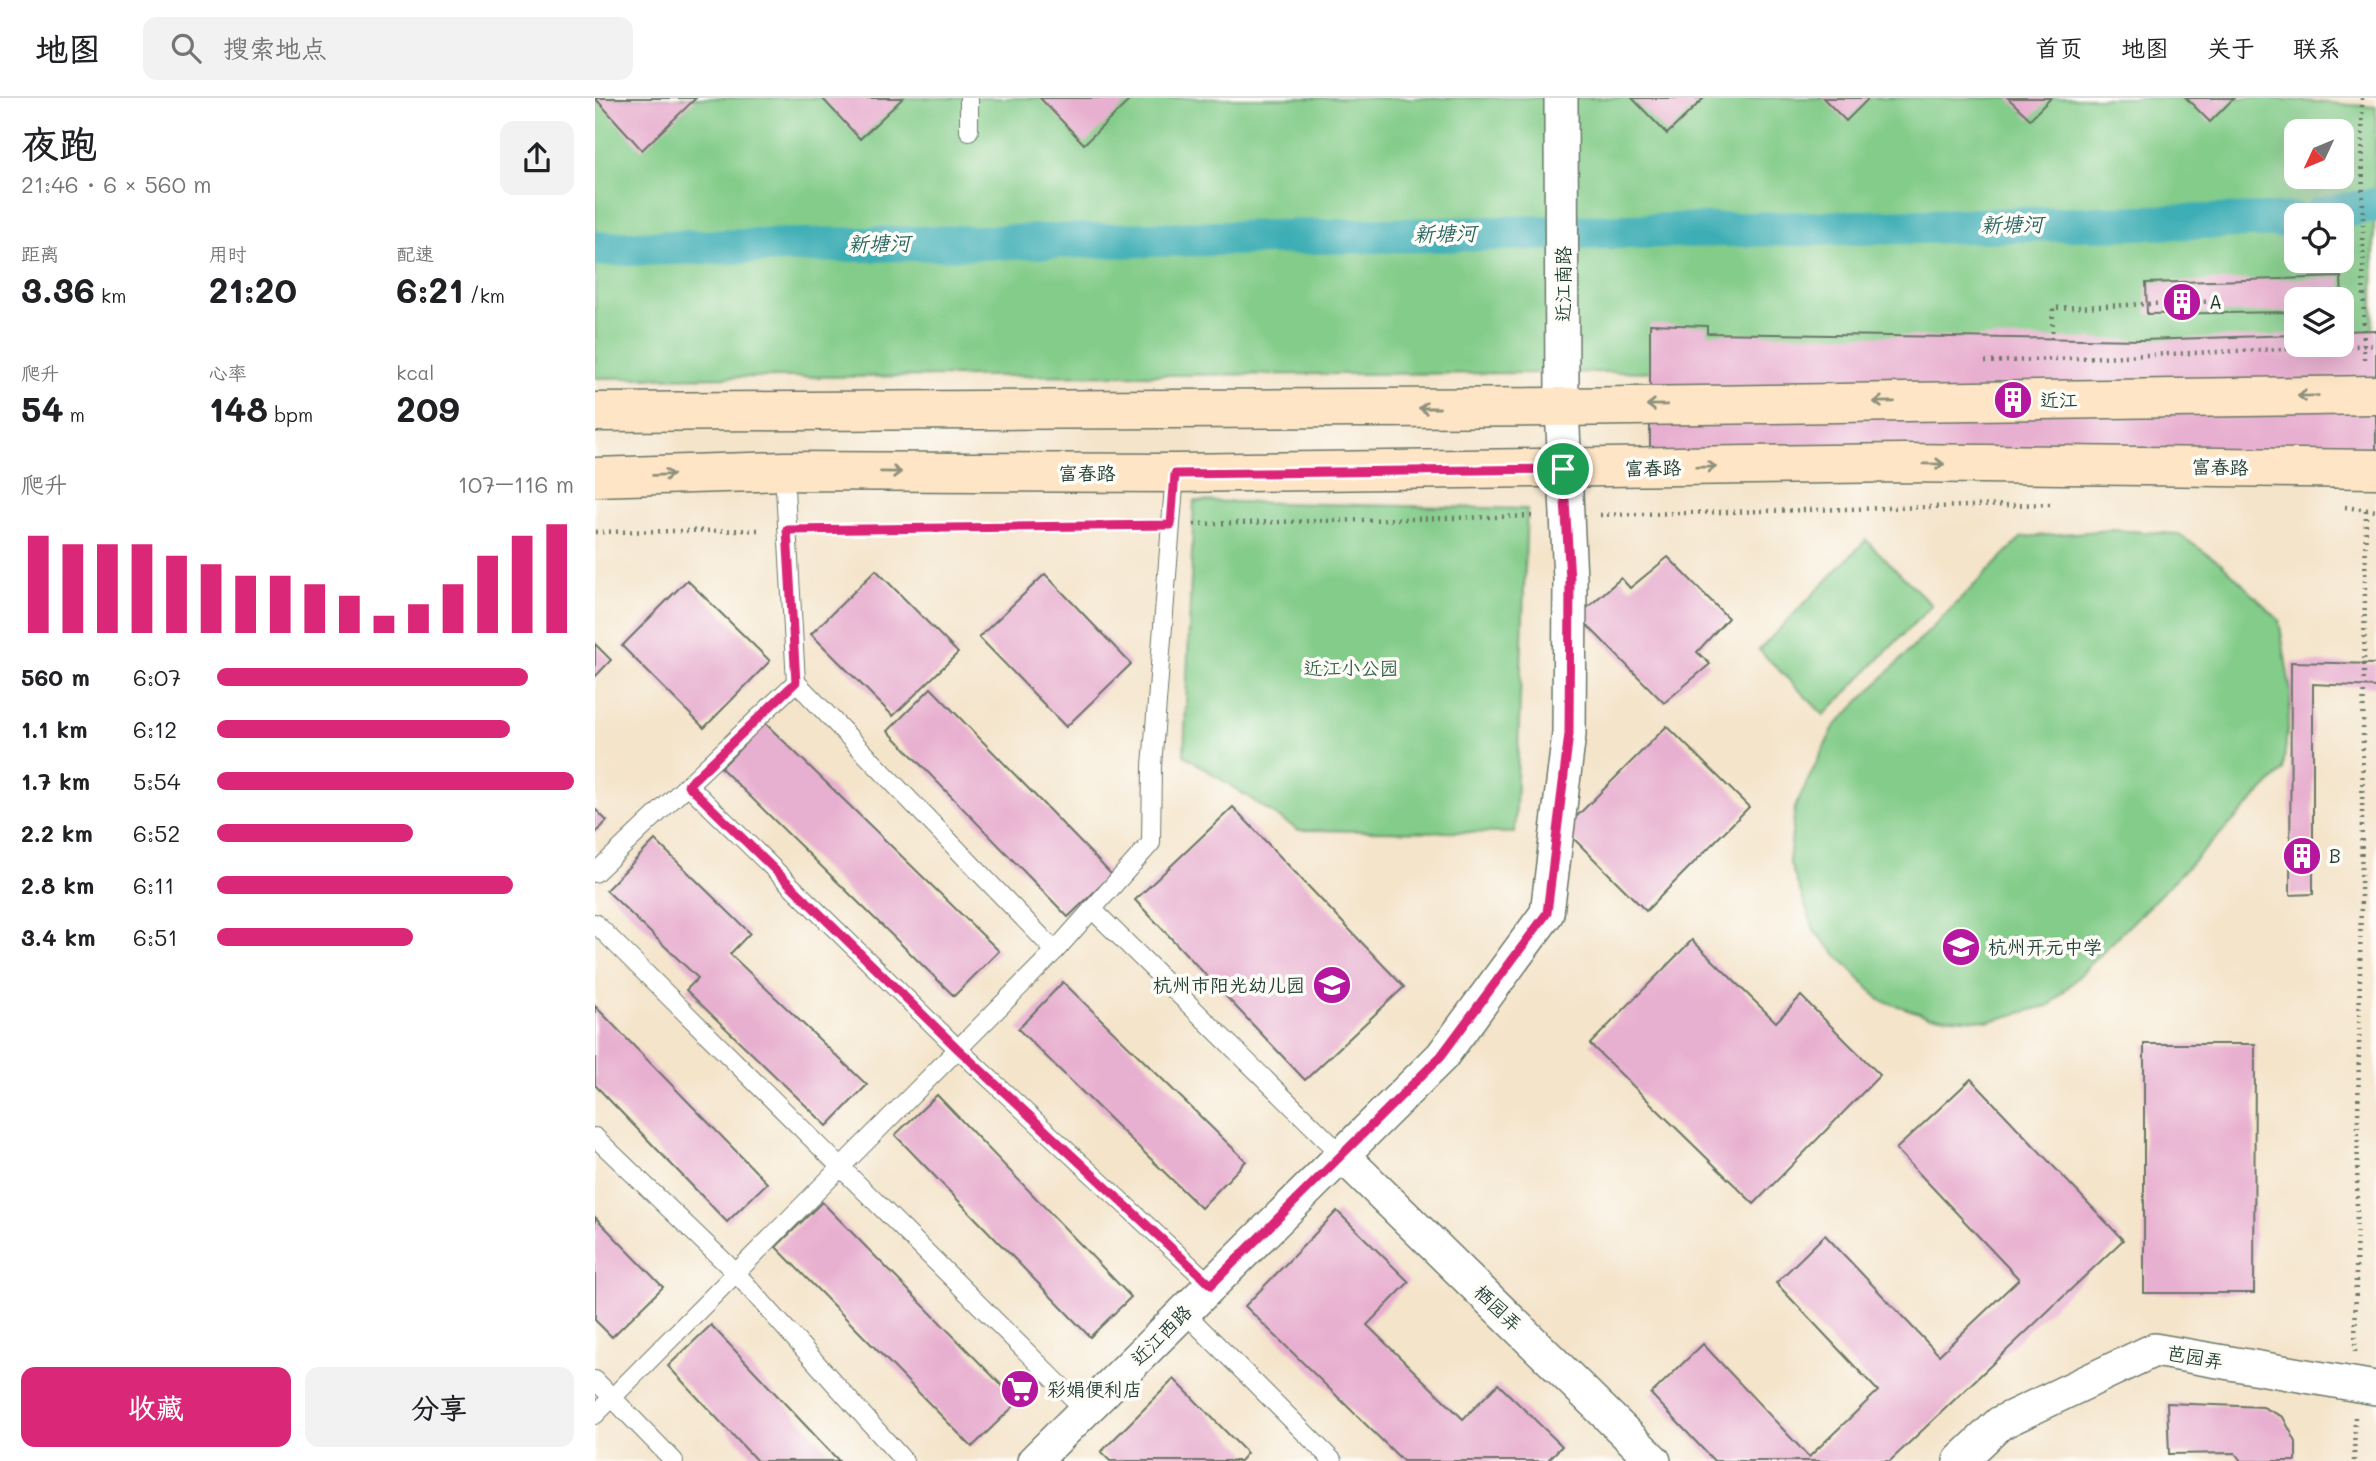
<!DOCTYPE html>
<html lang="zh">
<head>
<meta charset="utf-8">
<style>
	body { margin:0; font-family:Mali,"LXGW WenKai TC",sans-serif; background:#f2f2f2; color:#202124; height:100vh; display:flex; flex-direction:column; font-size:26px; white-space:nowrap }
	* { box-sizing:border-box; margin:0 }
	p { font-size:23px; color:#757577 }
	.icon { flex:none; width:38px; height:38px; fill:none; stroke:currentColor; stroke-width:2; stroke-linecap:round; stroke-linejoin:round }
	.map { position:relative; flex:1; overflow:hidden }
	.sheet { display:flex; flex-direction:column; background:#fff; width:595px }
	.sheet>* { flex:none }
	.needle { width:46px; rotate:226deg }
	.buttons { position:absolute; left:1689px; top:21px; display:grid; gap:14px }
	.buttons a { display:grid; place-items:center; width:70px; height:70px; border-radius:14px; background:#fff; box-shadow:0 7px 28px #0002; font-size:35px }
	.pin { position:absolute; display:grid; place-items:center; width:60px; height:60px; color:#fff; margin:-30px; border:4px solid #fff; border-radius:50%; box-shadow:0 2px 7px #0007 }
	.round { display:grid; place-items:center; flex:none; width:74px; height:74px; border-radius:14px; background:#f2f2f2 }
	.headline { display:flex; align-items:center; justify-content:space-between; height:119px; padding:0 21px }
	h1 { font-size:38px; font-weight:700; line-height:52px }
	.figures { display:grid; grid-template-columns:repeat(3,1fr); gap:10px; height:119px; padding:7px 21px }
	.figures div { display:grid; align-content:center }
	.figures b { font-size:35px; font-weight:700 }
	.figures small { font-size:19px; font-weight:400 }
	.figures p { font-size:19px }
	.chart { height:196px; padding:14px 21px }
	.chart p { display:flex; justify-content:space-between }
	.chart svg { width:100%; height:126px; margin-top:7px; stroke:#db2777; stroke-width:6 }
	.button { display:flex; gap:14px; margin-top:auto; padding:14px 21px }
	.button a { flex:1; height:80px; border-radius:14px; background:#db2777; color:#fff; font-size:28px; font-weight:700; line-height:80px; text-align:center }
	.button a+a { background:#f2f2f2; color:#202124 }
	ul { padding:0 21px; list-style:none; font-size:23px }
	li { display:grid; grid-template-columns:112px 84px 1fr; align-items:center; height:52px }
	li i { height:18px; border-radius:9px; background:#db2777 }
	header { display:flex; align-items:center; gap:42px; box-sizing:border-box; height:98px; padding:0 35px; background:#fff; border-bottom:2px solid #e0e0e0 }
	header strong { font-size:33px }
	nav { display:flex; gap:38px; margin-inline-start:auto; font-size:24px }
	.search { width:490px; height:63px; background:#f2f2f2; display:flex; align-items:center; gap:18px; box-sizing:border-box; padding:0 24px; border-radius:14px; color:#757577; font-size:26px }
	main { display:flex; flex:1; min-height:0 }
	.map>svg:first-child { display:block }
	.green { fill:#83cc89; stroke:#51845e; stroke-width:2; fill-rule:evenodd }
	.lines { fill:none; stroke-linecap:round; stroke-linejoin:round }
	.canal { stroke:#3daeb5; stroke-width:35 }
	.building { fill:#e8b0d0 }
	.lane-casing { stroke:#6a7768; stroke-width:20 }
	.street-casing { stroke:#6a7768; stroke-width:36 }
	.secondary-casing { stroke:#6a7768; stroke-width:41 }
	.path { stroke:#6a7768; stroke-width:4.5; stroke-dasharray:2 5; stroke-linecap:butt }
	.lane { stroke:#fff; stroke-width:18 }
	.street { stroke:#fff; stroke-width:33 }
	.secondary { stroke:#fee5c5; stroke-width:38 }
	.oneway { stroke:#8e917c }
	.route-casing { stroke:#fff; stroke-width:14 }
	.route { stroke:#db2777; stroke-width:9 }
	.labels { text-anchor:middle; stroke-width:7; stroke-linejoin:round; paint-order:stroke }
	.street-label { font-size:19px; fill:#1f3d34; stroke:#fdfcf7 }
	.poi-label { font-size:19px; fill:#1f3d34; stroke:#fdfcf7; text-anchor:start }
	.park-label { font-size:19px; fill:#386149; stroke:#fdfcf7 }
	.water-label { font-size:21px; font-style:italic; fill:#2a6561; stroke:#fdfcf7 }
</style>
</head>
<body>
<header>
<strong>地图</strong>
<div class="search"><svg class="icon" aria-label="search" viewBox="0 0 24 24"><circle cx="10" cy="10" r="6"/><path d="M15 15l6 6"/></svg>搜索地点</div>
<nav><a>首页</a><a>地图</a><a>关于</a><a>联系</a></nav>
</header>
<main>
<section class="sheet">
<div class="headline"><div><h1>夜跑</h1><p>21:46 · 6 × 560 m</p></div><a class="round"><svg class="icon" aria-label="share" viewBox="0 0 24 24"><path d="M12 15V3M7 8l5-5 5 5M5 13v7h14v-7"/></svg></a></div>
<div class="figures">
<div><p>距离</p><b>3.36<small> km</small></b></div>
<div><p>用时</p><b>21:20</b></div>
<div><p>配速</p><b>6:21<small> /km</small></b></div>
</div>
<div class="figures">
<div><p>爬升</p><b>54<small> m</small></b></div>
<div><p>心率</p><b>148<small> bpm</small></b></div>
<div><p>kcal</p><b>209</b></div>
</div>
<div class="chart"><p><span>爬升</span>107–116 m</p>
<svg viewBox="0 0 160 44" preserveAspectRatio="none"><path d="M5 44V10M15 44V13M25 44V13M35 44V13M45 44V17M55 44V20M65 44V24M75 44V24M85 44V27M95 44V31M105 44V38M115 44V34M125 44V27M135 44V17M145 44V10M155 44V6"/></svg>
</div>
<ul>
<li><b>560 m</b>6:07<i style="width:87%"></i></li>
<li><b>1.1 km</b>6:12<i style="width:82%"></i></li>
<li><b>1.7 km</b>5:54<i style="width:100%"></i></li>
<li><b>2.2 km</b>6:52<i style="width:55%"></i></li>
<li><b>2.8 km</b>6:11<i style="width:83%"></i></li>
<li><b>3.4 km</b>6:51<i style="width:55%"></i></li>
</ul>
<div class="button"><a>收藏</a><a>分享</a></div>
</section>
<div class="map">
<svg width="1781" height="1363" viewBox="0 0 1781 1363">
	<rect width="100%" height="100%" fill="#fdfcf7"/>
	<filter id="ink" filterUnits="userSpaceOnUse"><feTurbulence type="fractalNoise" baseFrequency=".0143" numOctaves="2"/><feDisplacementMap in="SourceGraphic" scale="14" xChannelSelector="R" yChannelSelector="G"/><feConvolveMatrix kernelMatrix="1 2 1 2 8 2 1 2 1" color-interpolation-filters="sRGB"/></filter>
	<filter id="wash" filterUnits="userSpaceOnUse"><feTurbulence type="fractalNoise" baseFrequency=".00686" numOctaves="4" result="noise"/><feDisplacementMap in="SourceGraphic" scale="28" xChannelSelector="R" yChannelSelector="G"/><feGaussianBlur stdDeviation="1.57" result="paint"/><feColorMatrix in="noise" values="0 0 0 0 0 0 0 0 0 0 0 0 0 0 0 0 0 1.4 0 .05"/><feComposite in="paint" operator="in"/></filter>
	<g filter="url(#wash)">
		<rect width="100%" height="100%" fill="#f4e4ca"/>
		<!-- green -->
		<g class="green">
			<path d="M0 0H1671L1781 9 1777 263 945 275 0 280ZM1701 33H1746V79H1701ZM1701 117H1746V163H1701ZM1701 201H1746V247H1701Z"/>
			<path d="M599 403 932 411 920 735 703 732 589 657Z"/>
			<path d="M1517 432 1583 436 1626 465 1684 522 1696 595 1688 673 1455 907 1395 923 1333 918 1285 902 1220 834 1194 763 1200 709 1239 629 1427 439Z"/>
			<path d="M1271 442 1337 507 1229 617 1164 552Z"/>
		</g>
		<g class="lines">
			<!-- canal -->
			<g class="canal">
				<path d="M1725 117 1781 107"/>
				<path d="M0 151 1701 122"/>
			</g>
		</g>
		<g id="blocks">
			<!-- building -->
			<g class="building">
				<path d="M0 0H101L47 52Z"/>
				<path d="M227 0H308L265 41Z"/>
				<path d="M445 0H537L489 46Z"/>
				<path d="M1037 0H1109L1072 36Z"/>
				<path d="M1228 0H1274L1251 23Z"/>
				<path d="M1413 0H1456L1435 21Z"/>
				<path d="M1591 0H1639L1615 24Z"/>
				<path d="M1746 179 1747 201H1701V214L1552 216 1551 185Z"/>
				<path d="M1055 226 1112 228V235L1547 242 1701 237V247H1746V233L1781 232V383L1055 363Z"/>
				<path d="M1073 459 1133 520 1102 554 1115 566 1069 605 983 518 1026 480 1035 490Z"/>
				<path d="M281 472 363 555 298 618 216 536Z"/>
				<path d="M450 476 536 566 471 629 384 539Z"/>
				<path d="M92 482 175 563 109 630 27 548Z"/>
				<path d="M0 546 16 562 0 579Z"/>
				<path d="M1696 564 1781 566V589L1718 586V796L1695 797Z"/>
				<path d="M336 590 517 777 473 819 293 633Z"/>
				<path d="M170 625 404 853 359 898 126 670Z"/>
				<path d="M1072 628 1154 709 1051 813 969 731Z"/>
				<path d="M638 709 809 889 710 982 540 802Z"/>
				<path d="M0 711 12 723 0 736Z"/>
				<path d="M60 742 155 835 135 856 272 987 232 1028 91 892 103 880 11 792Z"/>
				<path d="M1097 842 1181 924 1206 898 1285 977 1159 1106 995 946Z"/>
				<path d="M468 884 651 1063 606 1110 423 931Z"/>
				<path d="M0 908 172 1085 132 1124 0 987Z"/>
				<path d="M1549 946H1660L1659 1195H1549Z"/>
				<path d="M1376 981 1528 1142 1295 1363H1119L1056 1296 1108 1246 1214 1359 1283 1293 1181 1185 1230 1137 1344 1257 1424 1181 1301 1051Z"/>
				<path d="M342 997 536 1199 495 1239 300 1037Z"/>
				<path d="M227 1104 423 1304 377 1349 181 1149Z"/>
				<path d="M742 1113 814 1184 772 1227 868 1321 903 1286 967 1348 952 1363H808L650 1208Z"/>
				<path d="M0 1119 68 1189 17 1239 0 1222Z"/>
				<path d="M116 1227 244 1363H162L73 1268Z"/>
				<path d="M579 1281 652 1355 645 1363H515L506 1354Z"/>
				<path d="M1572 1305 1668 1309 1688 1319 1701 1344V1363H1646L1640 1355 1574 1356Z"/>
			</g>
		</g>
	</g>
	<g filter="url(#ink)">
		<use href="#blocks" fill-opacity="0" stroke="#6a7768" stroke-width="2"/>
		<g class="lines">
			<!-- lane casing -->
			<g class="lane-casing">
				<g id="lane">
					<path d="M374 33V0"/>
					<path d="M189 373 201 584 460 853"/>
					<path d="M93 687 363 951 616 1187"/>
					<path d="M0 775 201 584"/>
					<path d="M497 811 747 1057"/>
					<path d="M0 825 490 1312"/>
					<path d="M0 1039 141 1175 309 1363"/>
					<path d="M589 1214 738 1363"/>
					<path d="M0 1282 79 1363"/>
					<path d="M0 1317 460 853 556 745 557 668 580 375"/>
				</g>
			</g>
			<!-- street casing -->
			<g class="street-casing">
				<g id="street">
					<path d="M747 1057 1059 1363"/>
					<path d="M439 1363 847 958 952 815 974 636 975 481 967 309 966 0"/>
					<path d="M1365 1363 1405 1325 1559 1252 1781 1290"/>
				</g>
			</g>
			<!-- secondary casing -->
			<g class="secondary-casing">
				<g id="secondary">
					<path d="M0 314 967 309 1781 297"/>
					<path d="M0 379 189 373 580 375 1308 365 1781 371"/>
				</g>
			</g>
			<!-- path -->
			<g class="path">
				<path d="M1767 0 1769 263"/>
				<path d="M1457 241 1458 210 1627 203"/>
				<path d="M1390 264 1781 247"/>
				<path d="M1750 409 1781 413"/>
				<path d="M1005 417 1458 406"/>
				<path d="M599 426 940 418"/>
				<path d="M218 432 552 427"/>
				<path d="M0 434 167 432"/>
				<path d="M1760 1254 1771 412"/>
				<path d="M1759 1363 1760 1318"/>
			</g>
			<!-- lane -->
			<use href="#lane" class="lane"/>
			<!-- street -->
			<use href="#street" class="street"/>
			<!-- secondary -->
			<use href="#secondary" class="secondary"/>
		</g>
		<!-- one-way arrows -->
		<defs><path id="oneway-shaft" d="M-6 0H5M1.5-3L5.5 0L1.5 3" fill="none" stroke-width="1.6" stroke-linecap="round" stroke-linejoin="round" transform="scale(1.75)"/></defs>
		<g class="oneway">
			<use href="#oneway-shaft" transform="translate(1713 298) rotate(179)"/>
			<use href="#oneway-shaft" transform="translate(1289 304) rotate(179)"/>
			<use href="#oneway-shaft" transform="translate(1062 307) rotate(179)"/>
			<use href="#oneway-shaft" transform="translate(834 310) rotate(180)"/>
			<use href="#oneway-shaft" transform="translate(1339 366) rotate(1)"/>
			<use href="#oneway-shaft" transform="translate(1111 369) rotate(-1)"/>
			<use href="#oneway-shaft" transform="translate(296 374) rotate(1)"/>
			<use href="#oneway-shaft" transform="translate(68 377) rotate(-2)"/>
		</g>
	</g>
	<g class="lines" filter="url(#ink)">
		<!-- route casing -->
		<g class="route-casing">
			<path id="route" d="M968 371 975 481 974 636 952 815 846 958 616 1187 363 951 93 687 201 584 192 432 576 427 580 376Z"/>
		</g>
		<!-- route -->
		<use href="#route" class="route"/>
	</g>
	<!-- icons -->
	<defs>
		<g id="building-disc" transform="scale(2.0125)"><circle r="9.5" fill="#b5179e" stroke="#fdfcf7"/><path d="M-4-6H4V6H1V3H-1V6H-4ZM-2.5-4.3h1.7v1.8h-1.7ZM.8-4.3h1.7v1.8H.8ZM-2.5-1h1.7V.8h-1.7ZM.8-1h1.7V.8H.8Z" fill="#fff"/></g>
		<g id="school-disc" transform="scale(2.0125)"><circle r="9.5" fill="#b5179e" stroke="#fdfcf7"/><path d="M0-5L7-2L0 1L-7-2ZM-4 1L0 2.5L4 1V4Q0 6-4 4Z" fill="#fff"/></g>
		<g id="supermarket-disc" transform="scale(2.0125)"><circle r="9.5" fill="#b5179e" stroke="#fdfcf7"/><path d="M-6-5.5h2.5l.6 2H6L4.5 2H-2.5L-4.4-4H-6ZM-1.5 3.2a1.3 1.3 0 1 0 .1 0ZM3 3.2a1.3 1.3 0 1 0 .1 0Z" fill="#fff"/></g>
	</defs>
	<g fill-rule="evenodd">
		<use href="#building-disc" x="1587" y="204"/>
		<use href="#building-disc" x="1418" y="302"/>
		<use href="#building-disc" x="1707" y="758"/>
		<use href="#school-disc" x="1366" y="849"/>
		<use href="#school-disc" x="737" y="887"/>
		<use href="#supermarket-disc" x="425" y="1291"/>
	</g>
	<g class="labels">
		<!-- street labels -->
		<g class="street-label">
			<text transform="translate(968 186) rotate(-90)" y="7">近江南路</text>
			<text transform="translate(1625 369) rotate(1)" y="7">富春路</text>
			<text transform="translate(1058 370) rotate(-1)" y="7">富春路</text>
			<text x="492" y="382">富春路</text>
			<text transform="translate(903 1210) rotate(44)" y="7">栖园弄</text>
			<text transform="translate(566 1237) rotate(-45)" y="7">近江西路</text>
			<text transform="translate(1600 1259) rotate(10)" y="7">芭园弄</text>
		</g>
		<!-- poi labels -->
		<g class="poi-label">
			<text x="1614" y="211">A</text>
			<text x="1445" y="309">近江</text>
			<text x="1734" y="765">B</text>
			<text x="1393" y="856">杭州开元中学</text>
			<text x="710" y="894" text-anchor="end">杭州市阳光幼儿园</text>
			<text x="452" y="1298">彩娟便利店</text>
		</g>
		<!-- park labels -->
		<g class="park-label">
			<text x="756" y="577">近江小公园</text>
		</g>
		<!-- water labels -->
		<g class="water-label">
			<text transform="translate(1417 127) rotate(-1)" y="7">新塘河</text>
			<text transform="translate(850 136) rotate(-1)" y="7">新塘河</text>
			<text transform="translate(284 146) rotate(-1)" y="7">新塘河</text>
		</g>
	</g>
</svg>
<div class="buttons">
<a><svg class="needle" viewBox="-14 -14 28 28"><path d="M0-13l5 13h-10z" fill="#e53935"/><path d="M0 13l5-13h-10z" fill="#757577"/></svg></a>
<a><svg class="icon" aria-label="locate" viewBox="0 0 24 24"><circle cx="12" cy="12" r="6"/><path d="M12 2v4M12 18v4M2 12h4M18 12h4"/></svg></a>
<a><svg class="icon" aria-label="layers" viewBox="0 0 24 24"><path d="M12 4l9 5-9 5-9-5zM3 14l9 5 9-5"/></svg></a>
</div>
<div class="pin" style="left:968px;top:371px;background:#1e9e55"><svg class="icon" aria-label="arrive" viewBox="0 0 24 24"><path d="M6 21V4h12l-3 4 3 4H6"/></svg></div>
</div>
</main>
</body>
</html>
